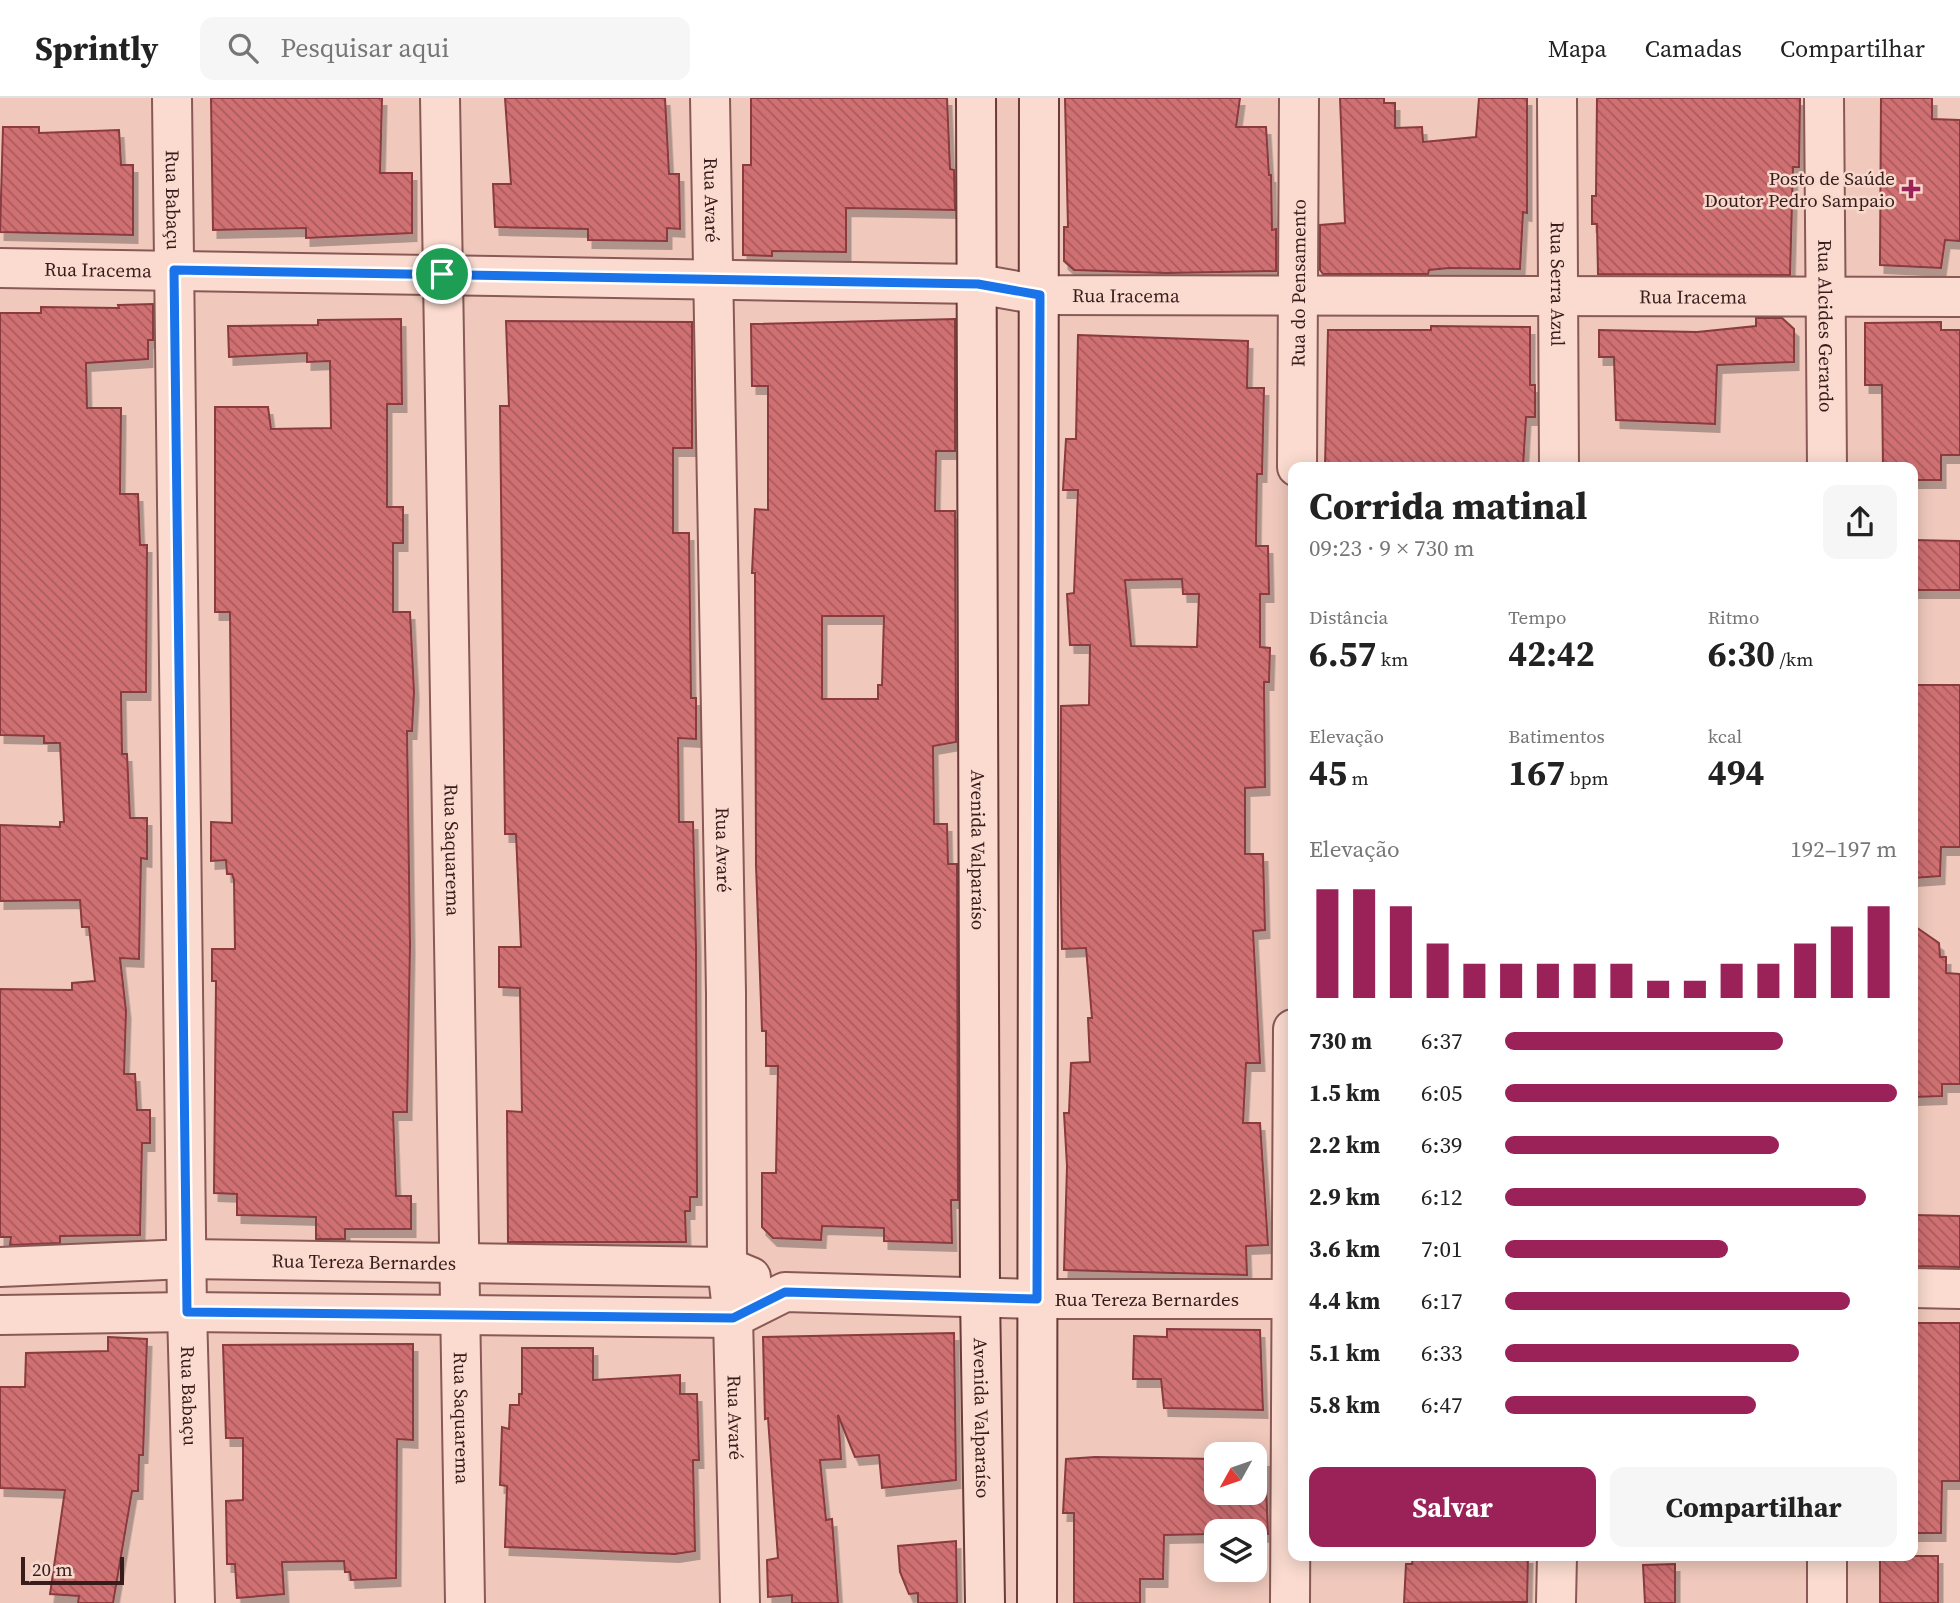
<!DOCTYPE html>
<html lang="pt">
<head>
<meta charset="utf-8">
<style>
	body { margin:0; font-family:"Source Serif 4",serif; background:#f6f6f6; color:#222; height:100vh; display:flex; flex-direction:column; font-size:26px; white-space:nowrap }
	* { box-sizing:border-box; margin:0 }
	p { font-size:23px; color:#767676 }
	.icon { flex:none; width:38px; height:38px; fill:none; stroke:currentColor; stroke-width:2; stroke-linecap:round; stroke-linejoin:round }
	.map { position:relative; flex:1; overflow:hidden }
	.side { position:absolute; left:1288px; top:364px; width:630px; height:1099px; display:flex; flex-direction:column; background:#fff; border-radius:14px; box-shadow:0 4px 18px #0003 }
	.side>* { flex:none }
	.needle { width:46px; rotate:230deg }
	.controls { position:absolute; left:1204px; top:1344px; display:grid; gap:14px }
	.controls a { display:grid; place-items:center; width:63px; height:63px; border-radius:14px; background:#fff; box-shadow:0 4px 18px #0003; font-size:35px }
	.scale { position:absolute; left:21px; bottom:18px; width:103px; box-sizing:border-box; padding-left:7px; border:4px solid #371c1b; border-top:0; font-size:19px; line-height:24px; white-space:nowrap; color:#371c1b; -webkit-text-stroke:5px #f7d8cc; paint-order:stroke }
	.pin { position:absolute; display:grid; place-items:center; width:60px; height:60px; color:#fff; margin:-30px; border:4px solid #fff; border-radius:50%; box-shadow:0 2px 7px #0007 }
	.round { display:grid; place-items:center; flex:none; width:74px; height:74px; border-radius:14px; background:#f6f6f6 }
	.headline { display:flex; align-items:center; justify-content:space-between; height:119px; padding:0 21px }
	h1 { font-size:38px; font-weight:700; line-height:52px }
	.metrics { display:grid; grid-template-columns:repeat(3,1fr); gap:10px; height:119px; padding:7px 21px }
	.metrics div { display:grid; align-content:center }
	.metrics b { font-size:35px; font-weight:700 }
	.metrics small { font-size:19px; font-weight:400 }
	.metrics p { font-size:19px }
	.chart { height:196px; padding:14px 21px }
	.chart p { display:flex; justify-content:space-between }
	.chart svg { width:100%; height:126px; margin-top:7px; stroke:#9a2259; stroke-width:6 }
	.cta { display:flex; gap:14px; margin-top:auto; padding:14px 21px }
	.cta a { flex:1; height:80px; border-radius:14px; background:#9a2259; color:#fff; font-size:28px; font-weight:700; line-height:80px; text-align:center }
	.cta a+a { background:#f6f6f6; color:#222 }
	ul { padding:0 21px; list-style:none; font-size:23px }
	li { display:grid; grid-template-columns:112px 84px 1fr; align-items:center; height:52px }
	li i { height:18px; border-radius:9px; background:#9a2259 }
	header { display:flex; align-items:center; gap:42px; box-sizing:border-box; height:98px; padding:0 35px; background:#fff; border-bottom:2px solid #e0e0e0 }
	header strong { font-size:33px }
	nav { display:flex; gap:38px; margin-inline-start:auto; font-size:24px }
	.search { width:490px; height:63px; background:#f6f6f6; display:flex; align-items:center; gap:18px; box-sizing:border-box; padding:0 24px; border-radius:14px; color:#767676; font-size:26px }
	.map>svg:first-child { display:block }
	.building { fill:url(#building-back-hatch); stroke:#893a3e; stroke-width:2; fill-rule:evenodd; filter:url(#shadow) }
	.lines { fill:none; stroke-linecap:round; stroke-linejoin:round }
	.street-casing { stroke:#885955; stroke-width:42 }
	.secondary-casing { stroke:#6a3b38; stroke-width:42 }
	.street { stroke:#fbdbd0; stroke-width:38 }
	.secondary { stroke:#fbdbd0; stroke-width:38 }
	.route-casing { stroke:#fff; stroke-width:14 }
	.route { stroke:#1a73e8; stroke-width:9 }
	.poi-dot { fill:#9a2259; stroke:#f7d8cc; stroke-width:2.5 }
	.labels { text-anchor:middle; stroke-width:5; stroke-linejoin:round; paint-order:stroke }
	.poi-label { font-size:19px; fill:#371c1b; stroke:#f7d8cc; text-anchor:end }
	.street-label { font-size:19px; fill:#371c1b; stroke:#f7d8cc }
</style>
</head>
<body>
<header>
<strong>Sprintly</strong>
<div class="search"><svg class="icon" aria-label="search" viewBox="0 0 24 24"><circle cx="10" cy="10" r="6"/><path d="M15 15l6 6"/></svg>Pesquisar aqui</div>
<nav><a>Mapa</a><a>Camadas</a><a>Compartilhar</a></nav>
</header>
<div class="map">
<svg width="1960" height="1505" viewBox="0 0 1960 1505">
	<defs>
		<pattern id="building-back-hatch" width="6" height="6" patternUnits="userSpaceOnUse" patternTransform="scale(1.75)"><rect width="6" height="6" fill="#d07073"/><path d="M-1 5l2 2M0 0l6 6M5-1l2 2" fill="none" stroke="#aa5b5e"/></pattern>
		<filter id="shadow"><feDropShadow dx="4.5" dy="8" stdDeviation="0" flood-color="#0004"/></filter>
	</defs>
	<rect width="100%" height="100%" fill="#f0c9bc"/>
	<!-- building -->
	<g class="building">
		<path d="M211 0H382L380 75H412V135L306 140V130L213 132Z"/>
		<path d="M505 0H665L669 76H679L680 131 667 130V143L588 142V131L495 129 493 86H511Z"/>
		<path d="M751 0H947L950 71 954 72 955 112 846 110V154L772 153V158L743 157V67H751Z"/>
		<path d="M1065 0H1240L1236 29H1266L1269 77H1271L1272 132 1276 131V173L1166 175 1074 172 1064 163V129H1068Z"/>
		<path d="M1340 0H1384V5H1395V30L1422 29 1423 44 1476 39 1479 0H1527V115L1523 114 1520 171 1449 170 1429 172 1428 176H1323L1320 172V127L1345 125Z"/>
		<path d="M1597 0H1800L1799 69H1793L1790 177 1598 176 1597 126H1592V98H1596Z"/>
		<path d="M1881 0H1932V21L1960 22V143L1945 142 1941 170 1880 167Z"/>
		<path d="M3 29H39V35L119 32 121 67H133V137L0 134Z"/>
		<path d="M153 206V242H148V261L86 265 87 310H121L120 396H138L140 447H147L146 594H121L122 656H127L130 720H147V761L141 760 139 861 120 860 126 913 124 976H135L137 1012H150V1045H142L140 1137 60 1138V1145L10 1147 11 1139H0V891L72 892V885L95 883 89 829H82L80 802 0 803V727L60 729V724H64L60 645H44V638L0 637V215H41V209L119 210 118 207Z"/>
		<path d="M1756 220H1782L1794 231V264L1717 267 1715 326 1616 322 1614 259H1599V232L1697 234 1756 228Z"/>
		<path d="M401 221 402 306H387V409H403V445H393V514H410L414 594 412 633H407L410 847 407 1014H393L396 1098H411V1131H345V1141H316V1119L237 1117V1096L214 1095 216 883H212V851H235L234 782 232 776H227L226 762 211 763V724L232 725 230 514H215V309H268L271 331 331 330 330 263 307 264V255L229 259 228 228 318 227V222Z"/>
		<path d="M955 221V353H936L935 413H955L956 644 933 648 934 726H947L948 766H957L958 1102H951L952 1145 884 1143V1130L822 1128 821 1142 773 1140 762 1129V1075H776L778 968H766V933H762L756 767 755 475H752L755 411 768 412V288H752L751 226ZM822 518H884L882 587H878V601H822Z"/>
		<path d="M506 223 692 224V350H673V435H689L691 600H696V641L678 640 679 724H693L696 849 697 1099H690V1113H685L686 1144H508L507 1013 522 1014 520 890 499 889V849H521L516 736H505L500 308H509Z"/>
		<path d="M1941 224V232H1960V357H1941V382H1913V369H1883L1882 287H1865V225Z"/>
		<path d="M1431 228 1530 229V287H1535V319H1526L1523 369H1325L1328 232H1431Z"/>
		<path d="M1078 237 1248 243 1247 290H1264L1262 376H1257L1256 448H1268L1269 496H1260V549L1270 550 1269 584H1264L1265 689 1245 690V756H1263L1265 832 1253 833 1260 965H1246L1243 1025H1260L1268 1147 1246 1148 1247 1177 1064 1172 1067 1068 1064 1015H1069L1071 965 1090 964 1088 920H1092L1086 850 1062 851 1060 756 1061 608 1089 607 1090 547H1070L1067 496 1074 495 1078 392H1063L1066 341H1076ZM1182 481 1183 496H1199L1197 549 1131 548 1125 482Z"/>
		<path d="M1913 442 1960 443V492H1913Z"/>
		<path d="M1913 587H1960V749H1941L1940 778 1913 780Z"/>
		<path d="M1913 827 1939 845 1940 859H1946V875L1960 876V986H1942V998L1913 999Z"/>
		<path d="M1913 1117 1960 1118V1169L1913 1168Z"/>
		<path d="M1913 1225H1960V1383H1942L1941 1435H1913Z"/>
		<path d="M1167 1231 1260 1232 1263 1312 1164 1310 1161 1281H1133L1134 1238 1167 1239Z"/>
		<path d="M954 1235 956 1382 882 1390 879 1357 855 1359 838 1317 841 1361 820 1362 826 1422 832 1421 838 1505H792V1497L768 1499 767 1462 778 1460 768 1320 765 1321 763 1239Z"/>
		<path d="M108 1239 147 1241 143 1357H139L138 1393H132L113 1505H78L79 1498 50 1496 65 1392 0 1390V1289H25L26 1255 108 1253Z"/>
		<path d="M413 1246V1342L397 1341 396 1480 351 1482 350 1474H345L344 1463 282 1464 284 1496 237 1500 235 1466H227L226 1403 243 1402V1340H226L223 1247Z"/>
		<path d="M522 1250H593V1282L680 1277V1296H697L699 1362H693L695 1453 675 1456 505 1449 507 1388 500 1387 502 1329 509 1331 510 1307H519V1296H522Z"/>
		<path d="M1095 1359 1216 1361V1395H1255V1361H1265L1268 1436 1216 1433V1436L1164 1437 1163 1481H1140V1505H1074V1415H1063L1066 1361Z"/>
		<path d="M956 1443 957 1505H918V1495L909 1496 900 1474 898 1448Z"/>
		<path d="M1413 1458H1528L1527 1504 1404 1505 1406 1466H1412Z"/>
		<rect x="1880" y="1458" width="58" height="47"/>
		<path d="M1675 1466V1505H1645L1643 1467Z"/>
	</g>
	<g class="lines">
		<!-- street casing -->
		<g class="street-casing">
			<g id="street">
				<path id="s1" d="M172 0 187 1214 195 1505"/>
				<path id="s2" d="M440 0 465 1505"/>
				<path id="s3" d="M710 0 726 895 727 1169 733 1220 740 1505"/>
				<path id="s4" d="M1557 0 1559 369"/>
				<path id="s5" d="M1824 0 1827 369"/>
				<path id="s6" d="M0 170 978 186 1040 197 1960 199"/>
				<path id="s7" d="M1297 369 1299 0"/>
				<path id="s8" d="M0 1169 187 1161 727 1169 751 1179"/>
				<path d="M1913 1190 1960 1191"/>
				<path id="s9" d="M0 1217 187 1214 733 1220 785 1194 1037 1201H1293"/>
				<path d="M1827 1458V1505"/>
				<path d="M1290 1505 1293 931"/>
				<path d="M1556 1505 1557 1458"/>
			</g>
		</g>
		<!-- secondary casing -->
		<g class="secondary-casing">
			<g id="secondary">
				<path id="s10" d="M976 0 980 1198 985 1505"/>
				<path d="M1037 1505 1039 0"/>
			</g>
		</g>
		<!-- street -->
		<use href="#street" class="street"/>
		<!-- secondary -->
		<use href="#secondary" class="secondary"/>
	</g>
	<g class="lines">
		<!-- route casing -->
		<g class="route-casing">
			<path id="route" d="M174 172 978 186 1040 197 1037 1201 785 1194 733 1220 187 1214Z"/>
		</g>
		<!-- route -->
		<use href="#route" class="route"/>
	</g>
	<!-- markers -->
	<path class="poi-dot" d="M1907.5 80.5h7v7h7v7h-7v7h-7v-7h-7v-7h7z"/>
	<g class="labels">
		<!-- poi labels -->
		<g class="poi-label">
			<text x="1895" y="87">Posto de Saúde<tspan x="1895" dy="22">Doutor Pedro Sampaio</tspan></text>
		</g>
		<!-- street labels -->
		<g class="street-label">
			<text dy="7" stroke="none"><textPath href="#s1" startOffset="102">Rua Babaçu</textPath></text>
			<text dy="7" stroke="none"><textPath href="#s3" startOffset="102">Rua Avaré</textPath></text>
			<text dy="7" stroke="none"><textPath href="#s6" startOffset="98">Rua Iracema</textPath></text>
			<text dy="7" stroke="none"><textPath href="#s7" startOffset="184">Rua do Pensamento</textPath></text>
			<text dy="7" stroke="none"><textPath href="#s4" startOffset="186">Rua Serra Azul</textPath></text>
			<text dy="7" stroke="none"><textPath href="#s6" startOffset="1127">Rua Iracema</textPath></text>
			<text dy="7" stroke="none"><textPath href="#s6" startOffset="1694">Rua Iracema</textPath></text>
			<text dy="7" stroke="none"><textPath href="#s5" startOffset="228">Rua Alcides Gerardo</textPath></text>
			<text dy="7" stroke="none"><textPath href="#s2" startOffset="752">Rua Saquarema</textPath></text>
			<text dy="7" stroke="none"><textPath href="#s3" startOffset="752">Rua Avaré</textPath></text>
			<text dy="7" stroke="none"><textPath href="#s10" startOffset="752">Avenida Valparaíso</textPath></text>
			<text dy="7" stroke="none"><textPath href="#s8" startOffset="364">Rua Tereza Bernardes</textPath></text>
			<text dy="7" stroke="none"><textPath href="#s9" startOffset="1153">Rua Tereza Bernardes</textPath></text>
			<text dy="7" stroke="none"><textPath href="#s1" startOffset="1298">Rua Babaçu</textPath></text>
			<text dy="7" stroke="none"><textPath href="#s2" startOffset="1320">Rua Saquarema</textPath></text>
			<text dy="7" stroke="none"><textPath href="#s3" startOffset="1320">Rua Avaré</textPath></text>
			<text dy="7" stroke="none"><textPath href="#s10" startOffset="1320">Avenida Valparaíso</textPath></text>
		</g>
	</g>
</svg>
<div class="controls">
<a><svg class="needle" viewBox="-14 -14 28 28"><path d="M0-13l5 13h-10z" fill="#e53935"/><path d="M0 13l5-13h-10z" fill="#767676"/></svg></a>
<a><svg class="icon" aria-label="layers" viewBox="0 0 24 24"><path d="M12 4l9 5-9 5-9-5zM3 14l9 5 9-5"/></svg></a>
</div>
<div class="scale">20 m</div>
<div class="pin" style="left:442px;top:176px;background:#1e9e55"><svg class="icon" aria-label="arrive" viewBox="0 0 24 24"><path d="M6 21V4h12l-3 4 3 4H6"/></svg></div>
<section class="side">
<div class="headline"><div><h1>Corrida matinal</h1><p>09:23 · 9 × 730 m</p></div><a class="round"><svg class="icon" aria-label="share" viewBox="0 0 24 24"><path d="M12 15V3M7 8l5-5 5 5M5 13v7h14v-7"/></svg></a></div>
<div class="metrics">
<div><p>Distância</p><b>6.57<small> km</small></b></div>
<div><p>Tempo</p><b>42:42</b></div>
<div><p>Ritmo</p><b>6:30<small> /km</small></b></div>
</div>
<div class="metrics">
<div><p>Elevação</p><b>45<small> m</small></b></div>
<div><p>Batimentos</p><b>167<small> bpm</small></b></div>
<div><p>kcal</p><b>494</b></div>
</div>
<div class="chart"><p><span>Elevação</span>192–197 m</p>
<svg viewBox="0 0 160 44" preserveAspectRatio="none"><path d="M5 44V6M15 44V6M25 44V12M35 44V25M45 44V32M55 44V32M65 44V32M75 44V32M85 44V32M95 44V38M105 44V38M115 44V32M125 44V32M135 44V25M145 44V19M155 44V12"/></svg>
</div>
<ul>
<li><b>730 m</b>6:37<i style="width:71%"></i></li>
<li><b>1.5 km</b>6:05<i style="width:100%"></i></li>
<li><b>2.2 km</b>6:39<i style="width:70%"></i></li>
<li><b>2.9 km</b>6:12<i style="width:92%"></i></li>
<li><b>3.6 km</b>7:01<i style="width:57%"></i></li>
<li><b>4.4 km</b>6:17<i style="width:88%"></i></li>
<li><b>5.1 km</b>6:33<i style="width:75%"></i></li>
<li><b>5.8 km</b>6:47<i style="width:64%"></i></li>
</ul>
<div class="cta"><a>Salvar</a><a>Compartilhar</a></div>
</section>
</div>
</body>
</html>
